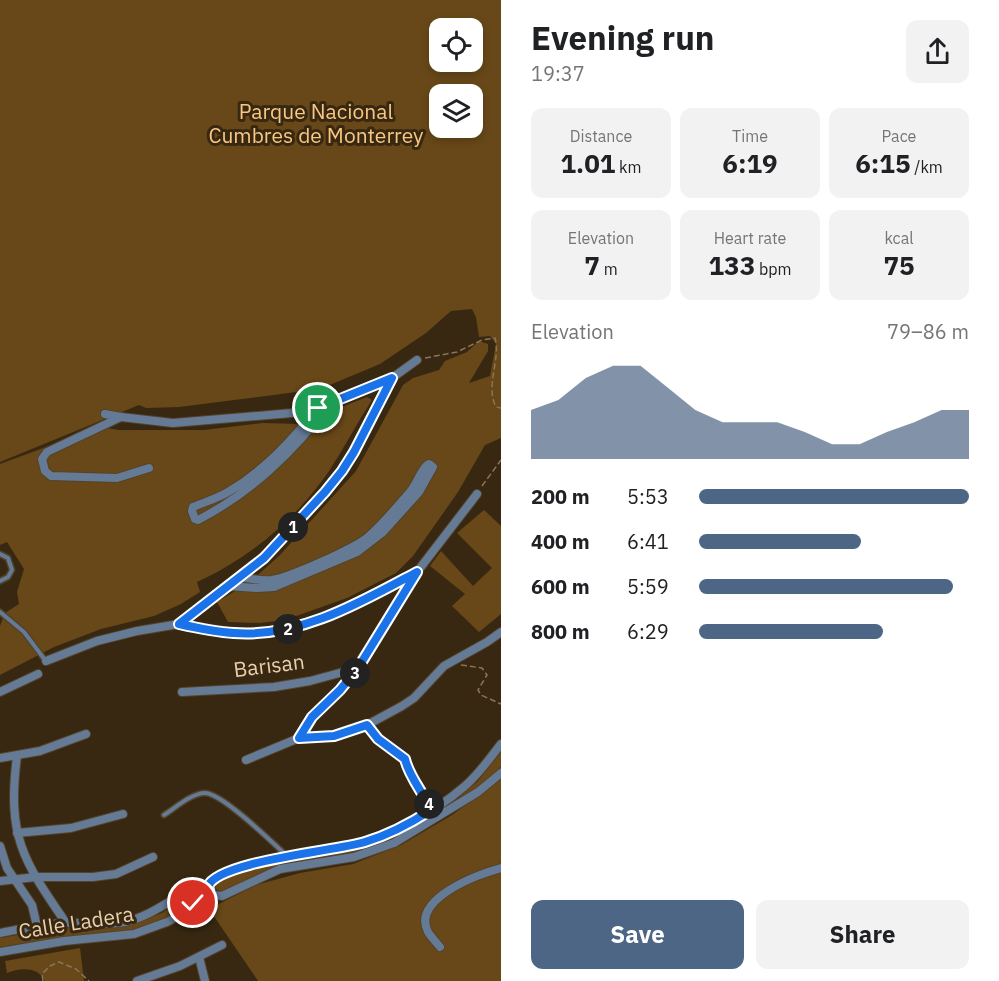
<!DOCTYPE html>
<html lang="en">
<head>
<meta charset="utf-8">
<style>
	body { margin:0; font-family:"IBM Plex Sans",sans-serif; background:#f2f2f2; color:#202124; height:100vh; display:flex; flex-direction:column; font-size:22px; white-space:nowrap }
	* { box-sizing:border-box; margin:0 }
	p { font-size:20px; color:#757577 }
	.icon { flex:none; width:33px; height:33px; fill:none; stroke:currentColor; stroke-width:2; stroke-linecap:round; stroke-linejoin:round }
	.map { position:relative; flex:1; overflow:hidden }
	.side { display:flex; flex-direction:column; background:#fff; width:498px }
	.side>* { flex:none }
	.controls { position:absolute; left:429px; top:18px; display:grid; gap:12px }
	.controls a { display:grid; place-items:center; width:54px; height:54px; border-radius:12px; background:#fff; box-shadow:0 3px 9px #0003; font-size:30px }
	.pin { position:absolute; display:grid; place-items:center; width:51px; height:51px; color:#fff; margin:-26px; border:3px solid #fff; border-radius:50%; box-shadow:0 2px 6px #0007 }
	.km { position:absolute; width:30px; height:30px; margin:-15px; border-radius:50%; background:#222; color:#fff; font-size:16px; line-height:30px; text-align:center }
	.round { display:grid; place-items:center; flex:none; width:63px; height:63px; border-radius:12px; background:#f2f2f2 }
	.summary { display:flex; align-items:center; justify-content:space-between; height:102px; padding:0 30px }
	h1 { font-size:33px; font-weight:700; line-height:45px }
	.metrics { display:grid; grid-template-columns:repeat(3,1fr); gap:9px; height:102px; padding:6px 30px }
	.metrics div { display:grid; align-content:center; border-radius:12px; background:#f2f2f2; text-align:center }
	.metrics b { font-size:26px; font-weight:700 }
	.metrics small { font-size:16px; font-weight:400 }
	.metrics p { font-size:16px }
	.chart { height:168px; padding:12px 30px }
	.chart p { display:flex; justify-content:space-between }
	.chart svg { width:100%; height:108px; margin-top:6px; fill:#4e6685; opacity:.7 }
	.cta { display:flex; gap:12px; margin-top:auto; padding:12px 30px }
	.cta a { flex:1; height:69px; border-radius:12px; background:#4e6685; color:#fff; font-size:24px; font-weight:700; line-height:69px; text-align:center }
	.cta a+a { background:#f2f2f2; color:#202124 }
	ul { padding:0 30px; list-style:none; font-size:20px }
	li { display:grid; grid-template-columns:96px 72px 1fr; align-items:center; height:45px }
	li i { height:15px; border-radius:8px; background:#4e6685 }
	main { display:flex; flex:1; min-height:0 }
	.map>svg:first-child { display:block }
	.green { fill:#684818; fill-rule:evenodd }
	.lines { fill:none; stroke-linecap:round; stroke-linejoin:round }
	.lane-casing { stroke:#54432a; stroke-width:7 }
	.street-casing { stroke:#54432a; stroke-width:10 }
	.path { stroke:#897559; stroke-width:1.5; stroke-dasharray:6 3; stroke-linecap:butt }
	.lane { stroke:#657a95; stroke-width:4 }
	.street { stroke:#657a95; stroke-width:8 }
	.route-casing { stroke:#fff; stroke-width:12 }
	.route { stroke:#1a73e8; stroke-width:8 }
	.labels { text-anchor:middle; stroke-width:6; stroke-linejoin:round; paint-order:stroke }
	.park-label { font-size:21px; fill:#f9c781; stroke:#382811 }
	.street-label { font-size:21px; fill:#e9cfad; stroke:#382811 }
</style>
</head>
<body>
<main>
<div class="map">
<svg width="501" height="981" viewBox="0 0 501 981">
	<rect width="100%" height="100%" fill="#382811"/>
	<!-- green -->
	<g class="green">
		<path d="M0 0H501V438L485 445 458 492 413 556 396 573 347 598 285 620 259 623 228 622 217 602 250 582 280 555 356 471 403 385 413 378 439 370 445 361 467 352 479 341 488 344V351L469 383 490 376 496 344 490 336 479 337 476 317 472 309 451 311 426 333 380 364 320 389 179 407 146 408 139 405 0 462ZM440 28H472V62H440ZM440 94H472V128H440Z"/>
		<path d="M367 397 372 400C357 423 344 448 329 471 296 519 250 558 197 582L200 592 181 604 154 616 101 629 54 647 0 675V626L5 613 19 604 17 592 24 569 7 542 0 545V464L100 427 119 430H204L263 423 299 424Z"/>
		<path d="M484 510 501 526V614L479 632 452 606 465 594 430 566 441 551 473 586 492 568 457 533Z"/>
		<path d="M501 752V767L475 790 407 833 381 845 356 853 273 868 222 892 217 890 215 887 218 881 272 864 330 855 380 841 405 829 467 790 477 782Z"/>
		<path d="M501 779V981H258L209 909 256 885 300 873 353 864 401 845 452 815Z"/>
		<path d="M181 899 187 903 186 909 133 931 57 938 0 947V938L57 928 120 926 134 924 162 913Z"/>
		<path d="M80 948 84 981H45C38 966 20 968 7 973L5 961Z"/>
	</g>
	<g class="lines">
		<!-- lane casing -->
		<g class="lane-casing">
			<g id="lane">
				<path d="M0 554 8 558 12 570 8 577 0 581"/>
				<path d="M0 612 24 632 45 660"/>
				<path d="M164 815C175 808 192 793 205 793 222 793 273 843 287 856"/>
			</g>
		</g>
		<!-- street casing -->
		<g class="street-casing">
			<g id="street">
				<path d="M318 408C293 439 264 471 228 492 218 498 205 502 193 507L192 511 195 519 198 520C252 492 293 452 330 404"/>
				<path d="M105 414 121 417 173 423 292 413 330 404 392 378"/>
				<path d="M121 417 47 452 42 459 45 471 51 476 117 478 149 468"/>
				<path d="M228 586 257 588 274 587 357 552 383 532 419 492 433 467 429 464C422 467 416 486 409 493 396 508 383 524 368 537 353 549 290 577 272 580 261 581 251 579 240 577"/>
				<path d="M179 624 240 577 284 538 342 471 370 423 392 378 417 360"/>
				<path d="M46 661 97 641 137 631 179 624 236 633 268 632 300 626 321 619 371 596 417 572"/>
				<path d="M0 692 38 674"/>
				<path d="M182 692 274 687 310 681 358 668"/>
				<path d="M299 738 312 717 340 690 358 668 417 572 477 494"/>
				<path d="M501 744C490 758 479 774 465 786 429 817 384 838 338 849 312 855 218 862 208 886L214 895 222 896 280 869 354 857 394 843 478 792 501 773"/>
				<path d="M17 756C7 836 22 859 66 923"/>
				<path d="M0 758 40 751 86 734"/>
				<path d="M246 760 299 738 334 736 367 725 402 706 414 698 444 666 487 642 501 632"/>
				<path d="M17 833 71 828 123 814"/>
				<path d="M0 846 7 868 32 905 37 926"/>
				<path d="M0 881 36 877H93L116 874 153 857"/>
				<path d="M191 900 209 890"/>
				<path d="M0 933C21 929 43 924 65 923 85 922 105 926 125 922 147 917 165 904 184 893 189 893 193 901 193 906L190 910 167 922 134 934 64 941 0 952"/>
				<path d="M440 947C436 942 431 937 428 932 411 899 478 874 501 868"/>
				<path d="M199 957 205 981"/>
				<path d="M137 981 180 966 222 945"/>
			</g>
		</g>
		<!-- path -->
		<g class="path">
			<path d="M425 358 457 352 482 340 495 338C501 359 485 386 496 407L501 408"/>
			<path d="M482 486 501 460"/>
			<path d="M461 665 482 668 487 675 478 690 481 695 501 704"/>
			<path d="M372 731 379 739 405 759C409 776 420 788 428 803"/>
			<path d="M43 981 42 974 50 966 59 962 76 969 89 981"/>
		</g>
		<!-- lane -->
		<use href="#lane" class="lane"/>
		<!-- street -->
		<use href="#street" class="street"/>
	</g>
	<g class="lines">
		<!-- route casing -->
		<g class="route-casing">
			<path id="route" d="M193 903 191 900 209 890 208 886C219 861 336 851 365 842 388 835 411 823 431 810 423 792 409 777 405 759L378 739 367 725 334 736 299 738 312 717 340 690 358 668 417 572C361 602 300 638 234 633 216 632 197 628 179 624L264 558 325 492 342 471 354 452 392 378 318 408"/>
		</g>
		<!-- route -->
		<use href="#route" class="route"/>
	</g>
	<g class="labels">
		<!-- park labels -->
		<g class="park-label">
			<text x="316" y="119">Parque Nacional<tspan x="316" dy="24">Cumbres de Monterrey</tspan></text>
		</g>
		<!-- street labels -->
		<g class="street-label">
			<text transform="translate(269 666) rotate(-7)" y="7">Barisan</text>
			<text transform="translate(76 923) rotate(-9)" y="7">Calle Ladera</text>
		</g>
	</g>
</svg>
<div class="controls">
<a><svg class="icon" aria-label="locate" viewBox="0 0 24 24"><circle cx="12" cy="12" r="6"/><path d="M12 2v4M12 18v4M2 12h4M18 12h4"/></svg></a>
<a><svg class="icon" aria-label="layers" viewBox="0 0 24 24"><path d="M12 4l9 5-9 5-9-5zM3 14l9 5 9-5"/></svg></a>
</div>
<div class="pin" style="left:318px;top:408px;background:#1e9e55"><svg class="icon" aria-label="arrive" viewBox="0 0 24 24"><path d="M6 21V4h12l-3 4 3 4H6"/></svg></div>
<div class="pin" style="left:193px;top:903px;background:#d93025"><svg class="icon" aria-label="check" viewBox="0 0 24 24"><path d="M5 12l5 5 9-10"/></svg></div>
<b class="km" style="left:293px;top:527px">1</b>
<b class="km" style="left:288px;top:629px">2</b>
<b class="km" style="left:355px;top:673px">3</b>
<b class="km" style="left:429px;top:804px">4</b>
</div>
<section class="side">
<div class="summary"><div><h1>Evening run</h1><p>19:37</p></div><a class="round"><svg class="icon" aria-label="share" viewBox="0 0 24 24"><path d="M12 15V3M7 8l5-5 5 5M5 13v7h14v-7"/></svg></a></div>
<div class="metrics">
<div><p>Distance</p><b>1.01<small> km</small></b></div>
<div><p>Time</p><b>6:19</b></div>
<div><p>Pace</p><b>6:15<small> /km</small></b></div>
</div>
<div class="metrics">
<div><p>Elevation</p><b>7<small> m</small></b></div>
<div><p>Heart rate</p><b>133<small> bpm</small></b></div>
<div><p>kcal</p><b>75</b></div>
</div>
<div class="chart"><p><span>Elevation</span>79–86 m</p>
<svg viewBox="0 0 160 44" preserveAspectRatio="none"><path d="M0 44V24L10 20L20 11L30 6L40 6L50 15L60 24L70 29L80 29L90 29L100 33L110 38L120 38L130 33L140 29L150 24L160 24V44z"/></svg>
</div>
<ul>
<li><b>200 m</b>5:53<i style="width:100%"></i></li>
<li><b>400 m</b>6:41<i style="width:60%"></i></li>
<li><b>600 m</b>5:59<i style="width:94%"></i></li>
<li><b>800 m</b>6:29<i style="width:68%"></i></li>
</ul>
<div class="cta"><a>Save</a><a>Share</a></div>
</section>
</main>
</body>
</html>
